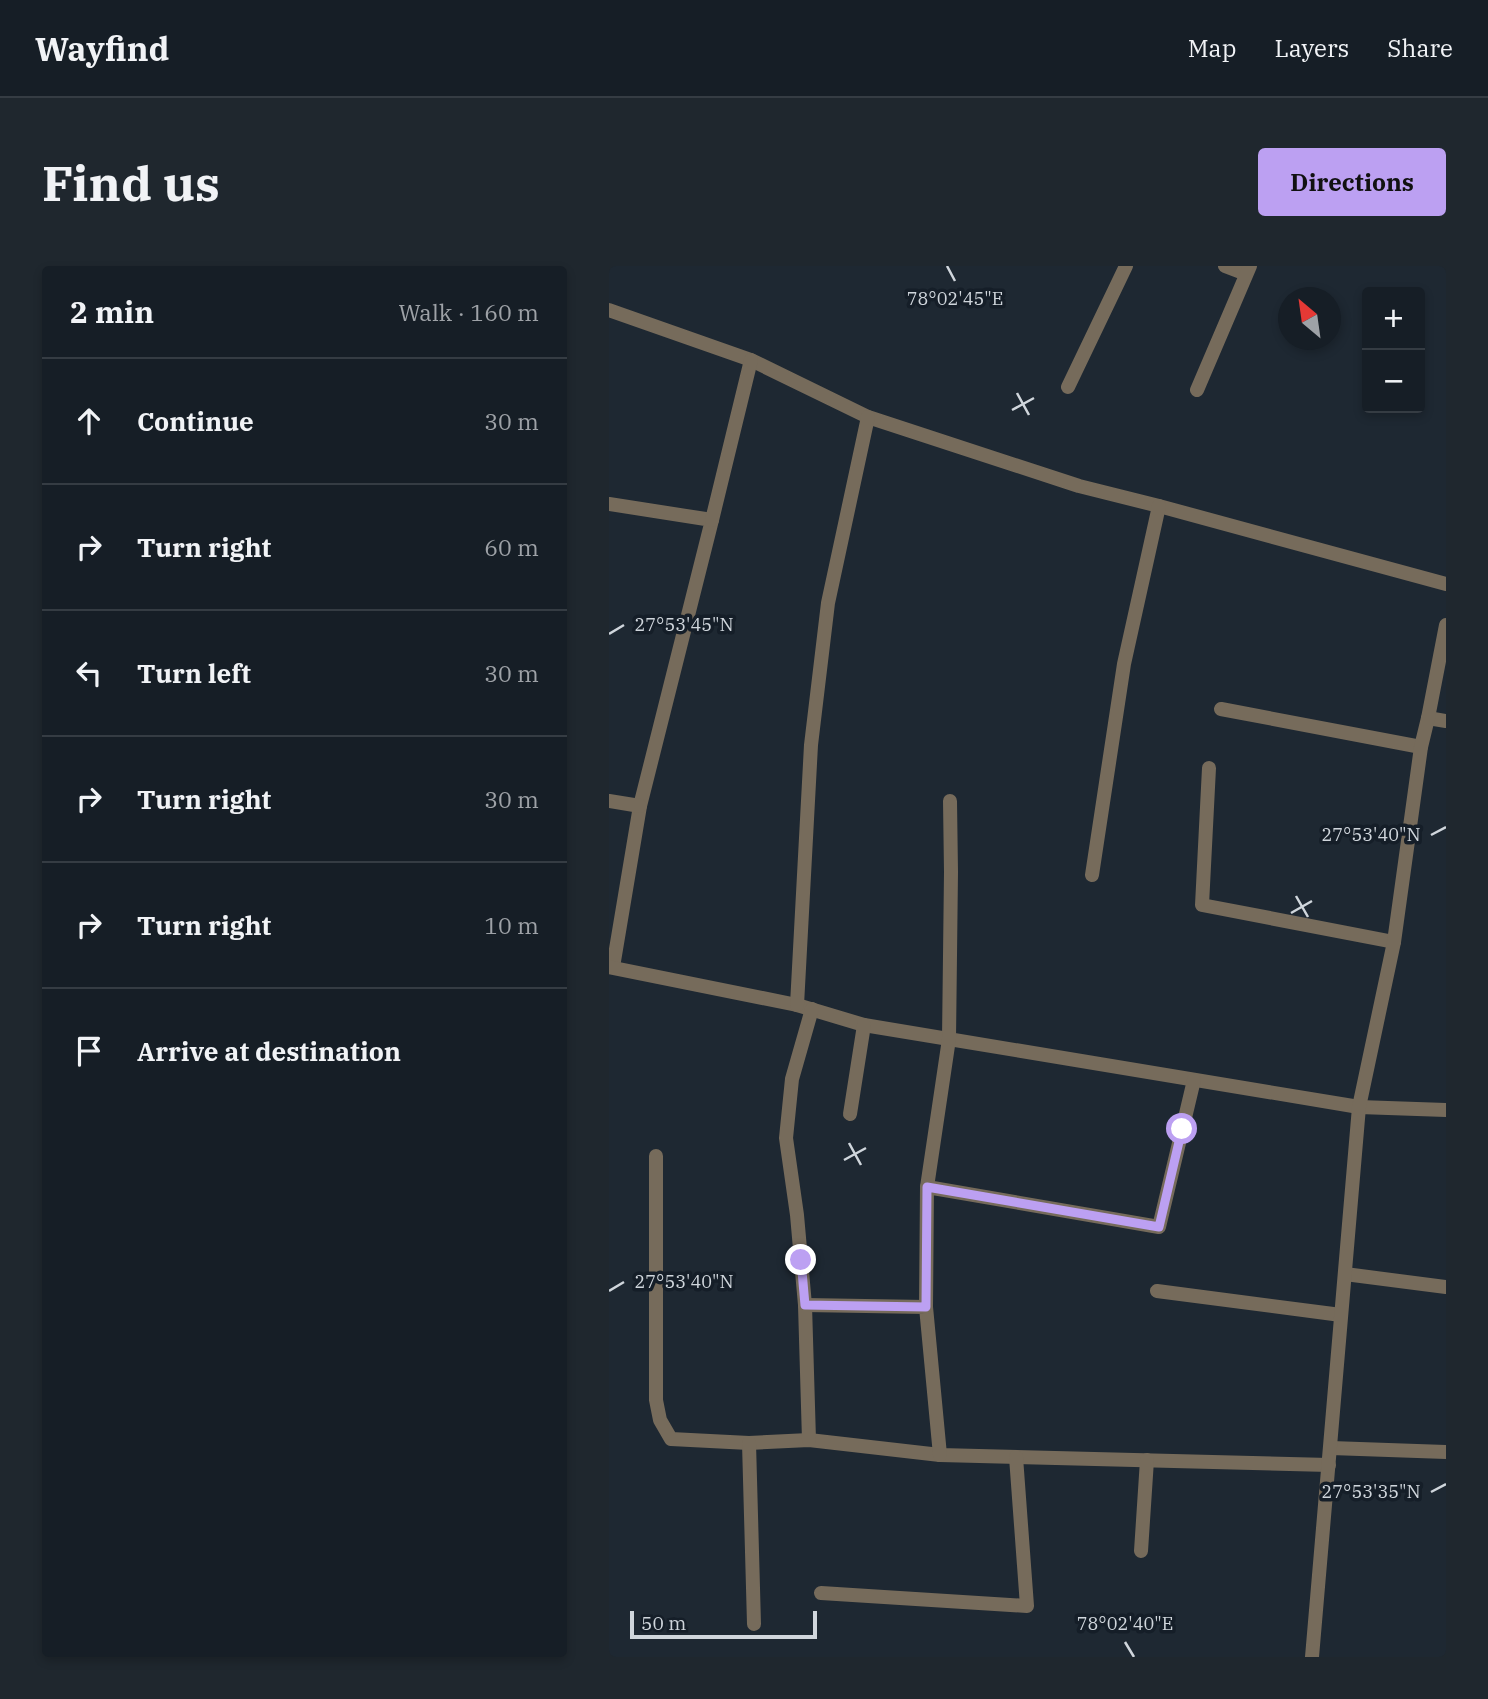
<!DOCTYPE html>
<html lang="en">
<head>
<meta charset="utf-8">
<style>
	body { margin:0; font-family:"IBM Plex Serif",serif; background:#1f272e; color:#f1f3f6 }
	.controls { position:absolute; right:21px; top:21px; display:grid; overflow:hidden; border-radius:7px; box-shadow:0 4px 10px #0003 }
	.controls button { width:63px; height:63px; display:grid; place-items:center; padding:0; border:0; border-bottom:2px solid #353c43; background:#161e26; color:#f1f3f6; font:35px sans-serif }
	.compass { position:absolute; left:669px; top:21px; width:63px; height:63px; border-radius:50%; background:#161e26; box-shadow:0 4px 10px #0003; rotate:331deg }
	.scale { position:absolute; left:21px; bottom:18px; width:187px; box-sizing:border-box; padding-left:7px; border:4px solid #d0d6dc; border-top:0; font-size:19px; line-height:24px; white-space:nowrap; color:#d0d6dc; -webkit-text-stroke:5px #151e28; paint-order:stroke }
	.stop { position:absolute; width:21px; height:21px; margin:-16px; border:5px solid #bca0f2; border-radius:50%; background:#fff }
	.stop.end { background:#bca0f2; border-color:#fff; box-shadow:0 2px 7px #0008 }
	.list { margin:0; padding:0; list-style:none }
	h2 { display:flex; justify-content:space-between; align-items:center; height:91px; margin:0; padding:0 28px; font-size:30px }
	h2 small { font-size:23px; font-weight:400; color:#9ea2a7 }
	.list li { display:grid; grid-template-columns:46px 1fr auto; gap:21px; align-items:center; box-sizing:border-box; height:126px; padding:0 28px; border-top:2px solid #353c43 }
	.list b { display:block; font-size:26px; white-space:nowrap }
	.list em { font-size:23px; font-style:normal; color:#9ea2a7 }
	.icon { flex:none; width:38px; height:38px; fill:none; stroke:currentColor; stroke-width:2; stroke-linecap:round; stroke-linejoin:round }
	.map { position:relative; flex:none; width:837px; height:1391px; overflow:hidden; border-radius:7px }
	header { display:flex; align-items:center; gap:42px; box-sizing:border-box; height:98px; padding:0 35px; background:#161e26; border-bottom:2px solid #353c43 }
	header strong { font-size:33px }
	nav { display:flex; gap:38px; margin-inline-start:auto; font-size:24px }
	.intro { display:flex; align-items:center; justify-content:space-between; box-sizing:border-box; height:168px; padding:0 42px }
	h1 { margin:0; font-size:49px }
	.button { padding:18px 32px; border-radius:7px; background:#bca0f2; color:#111; font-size:24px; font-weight:700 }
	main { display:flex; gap:42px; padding:0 42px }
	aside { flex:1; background:#161e26; border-radius:7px; box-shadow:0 4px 10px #0003 }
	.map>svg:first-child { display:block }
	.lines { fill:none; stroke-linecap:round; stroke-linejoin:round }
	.minor { stroke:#766b5b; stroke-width:14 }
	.tertiary { stroke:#766b5b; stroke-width:14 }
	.route { stroke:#bca0f2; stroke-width:9 }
	.ticks { fill:none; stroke:#d0d6dc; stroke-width:2.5 }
	.ticks-label { font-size:18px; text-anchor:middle; fill:#d0d6dc; stroke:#151e28; stroke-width:7; stroke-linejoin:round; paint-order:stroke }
</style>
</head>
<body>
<header>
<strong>Wayfind</strong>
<nav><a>Map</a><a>Layers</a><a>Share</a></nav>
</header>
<div class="intro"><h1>Find us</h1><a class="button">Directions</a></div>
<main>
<aside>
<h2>2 min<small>Walk · 160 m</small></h2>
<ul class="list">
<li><svg class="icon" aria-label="ahead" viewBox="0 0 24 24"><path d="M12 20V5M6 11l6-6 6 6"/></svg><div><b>Continue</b></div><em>30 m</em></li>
<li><svg class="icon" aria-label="right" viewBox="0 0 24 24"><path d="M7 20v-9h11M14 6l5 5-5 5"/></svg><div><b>Turn right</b></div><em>60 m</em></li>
<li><svg class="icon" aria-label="left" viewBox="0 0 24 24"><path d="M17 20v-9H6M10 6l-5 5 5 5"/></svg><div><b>Turn left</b></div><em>30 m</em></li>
<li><svg class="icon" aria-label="right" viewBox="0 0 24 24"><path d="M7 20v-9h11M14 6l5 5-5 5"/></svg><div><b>Turn right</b></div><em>30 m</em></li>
<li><svg class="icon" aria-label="right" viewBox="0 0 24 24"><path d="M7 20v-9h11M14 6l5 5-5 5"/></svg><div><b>Turn right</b></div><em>10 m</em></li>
<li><svg class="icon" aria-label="arrive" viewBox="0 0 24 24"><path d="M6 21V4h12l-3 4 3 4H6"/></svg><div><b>Arrive at destination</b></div></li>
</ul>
</aside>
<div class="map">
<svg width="837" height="1391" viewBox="0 0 837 1391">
	<rect width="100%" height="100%" fill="#1e2832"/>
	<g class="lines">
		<g class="minor">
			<polyline points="616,0 637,8"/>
			<polyline points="0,44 142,94 259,151 470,220 550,240 837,318"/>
			<polyline points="459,121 517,0"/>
			<polyline points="588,124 641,0"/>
			<polyline points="0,238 103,254 31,540 4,701"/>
			<polyline points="103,254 142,94"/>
			<polyline points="612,443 812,481"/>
			<polyline points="819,452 837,455"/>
			<polyline points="600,502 593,639 785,676"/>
			<polyline points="0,535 31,540"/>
			<polyline points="483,609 515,398 550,240"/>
			<polyline points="0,701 188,739 255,759 750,841 837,844"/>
			<polyline points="188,739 202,479 219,337 259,151"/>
			<polyline points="241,848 255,759"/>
			<polyline points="47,890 47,1134 51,1154 62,1173 140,1177 200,1174 331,1189 720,1199"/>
			<polyline points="318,921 340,773 342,606 341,535"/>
			<polyline points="736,1008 837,1021"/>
			<polyline points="548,1025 732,1049"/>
			<polyline points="196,1039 317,1041 331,1189"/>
			<polyline points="317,1041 318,921 550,961 585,814"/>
			<polyline points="200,1174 196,1039 188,949 177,872 183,813 203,743"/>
			<polyline points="140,1177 145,1358"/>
			<polyline points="722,1182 837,1186"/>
			<polyline points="532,1285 538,1194"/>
			<polyline points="212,1327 418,1340 407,1191"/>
		</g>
		<polyline class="tertiary" points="703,1391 750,841 785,676 812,481 819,452 837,359"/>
	</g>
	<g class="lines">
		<polyline class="route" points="192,994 196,1039 317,1041 318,921 550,961 573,863"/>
	</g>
	<path class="ticks" d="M338 0 346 15M408 127 420 149M403 144 425 132M0 368 15 359M822 569 837 561M687 630 699 651M682 647 703 635M240 877 252 899M235 894 257 882M0 1025 15 1016M822 1226 837 1218M516 1376 525 1391"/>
	<g class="ticks-label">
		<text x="346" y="39">78°02'45"E</text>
		<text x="75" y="365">27°53'45"N</text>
		<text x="762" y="575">27°53'40"N</text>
		<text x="75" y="1022">27°53'40"N</text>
		<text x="762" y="1232">27°53'35"N</text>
		<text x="516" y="1364">78°02'40"E</text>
	</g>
</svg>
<div class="controls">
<button>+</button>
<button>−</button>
</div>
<svg class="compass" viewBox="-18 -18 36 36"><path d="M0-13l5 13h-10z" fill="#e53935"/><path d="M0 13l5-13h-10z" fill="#9ea2a7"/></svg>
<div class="scale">50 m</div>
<div class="stop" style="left:573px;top:863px"></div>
<div class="stop end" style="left:192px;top:994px"></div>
</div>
</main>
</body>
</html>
